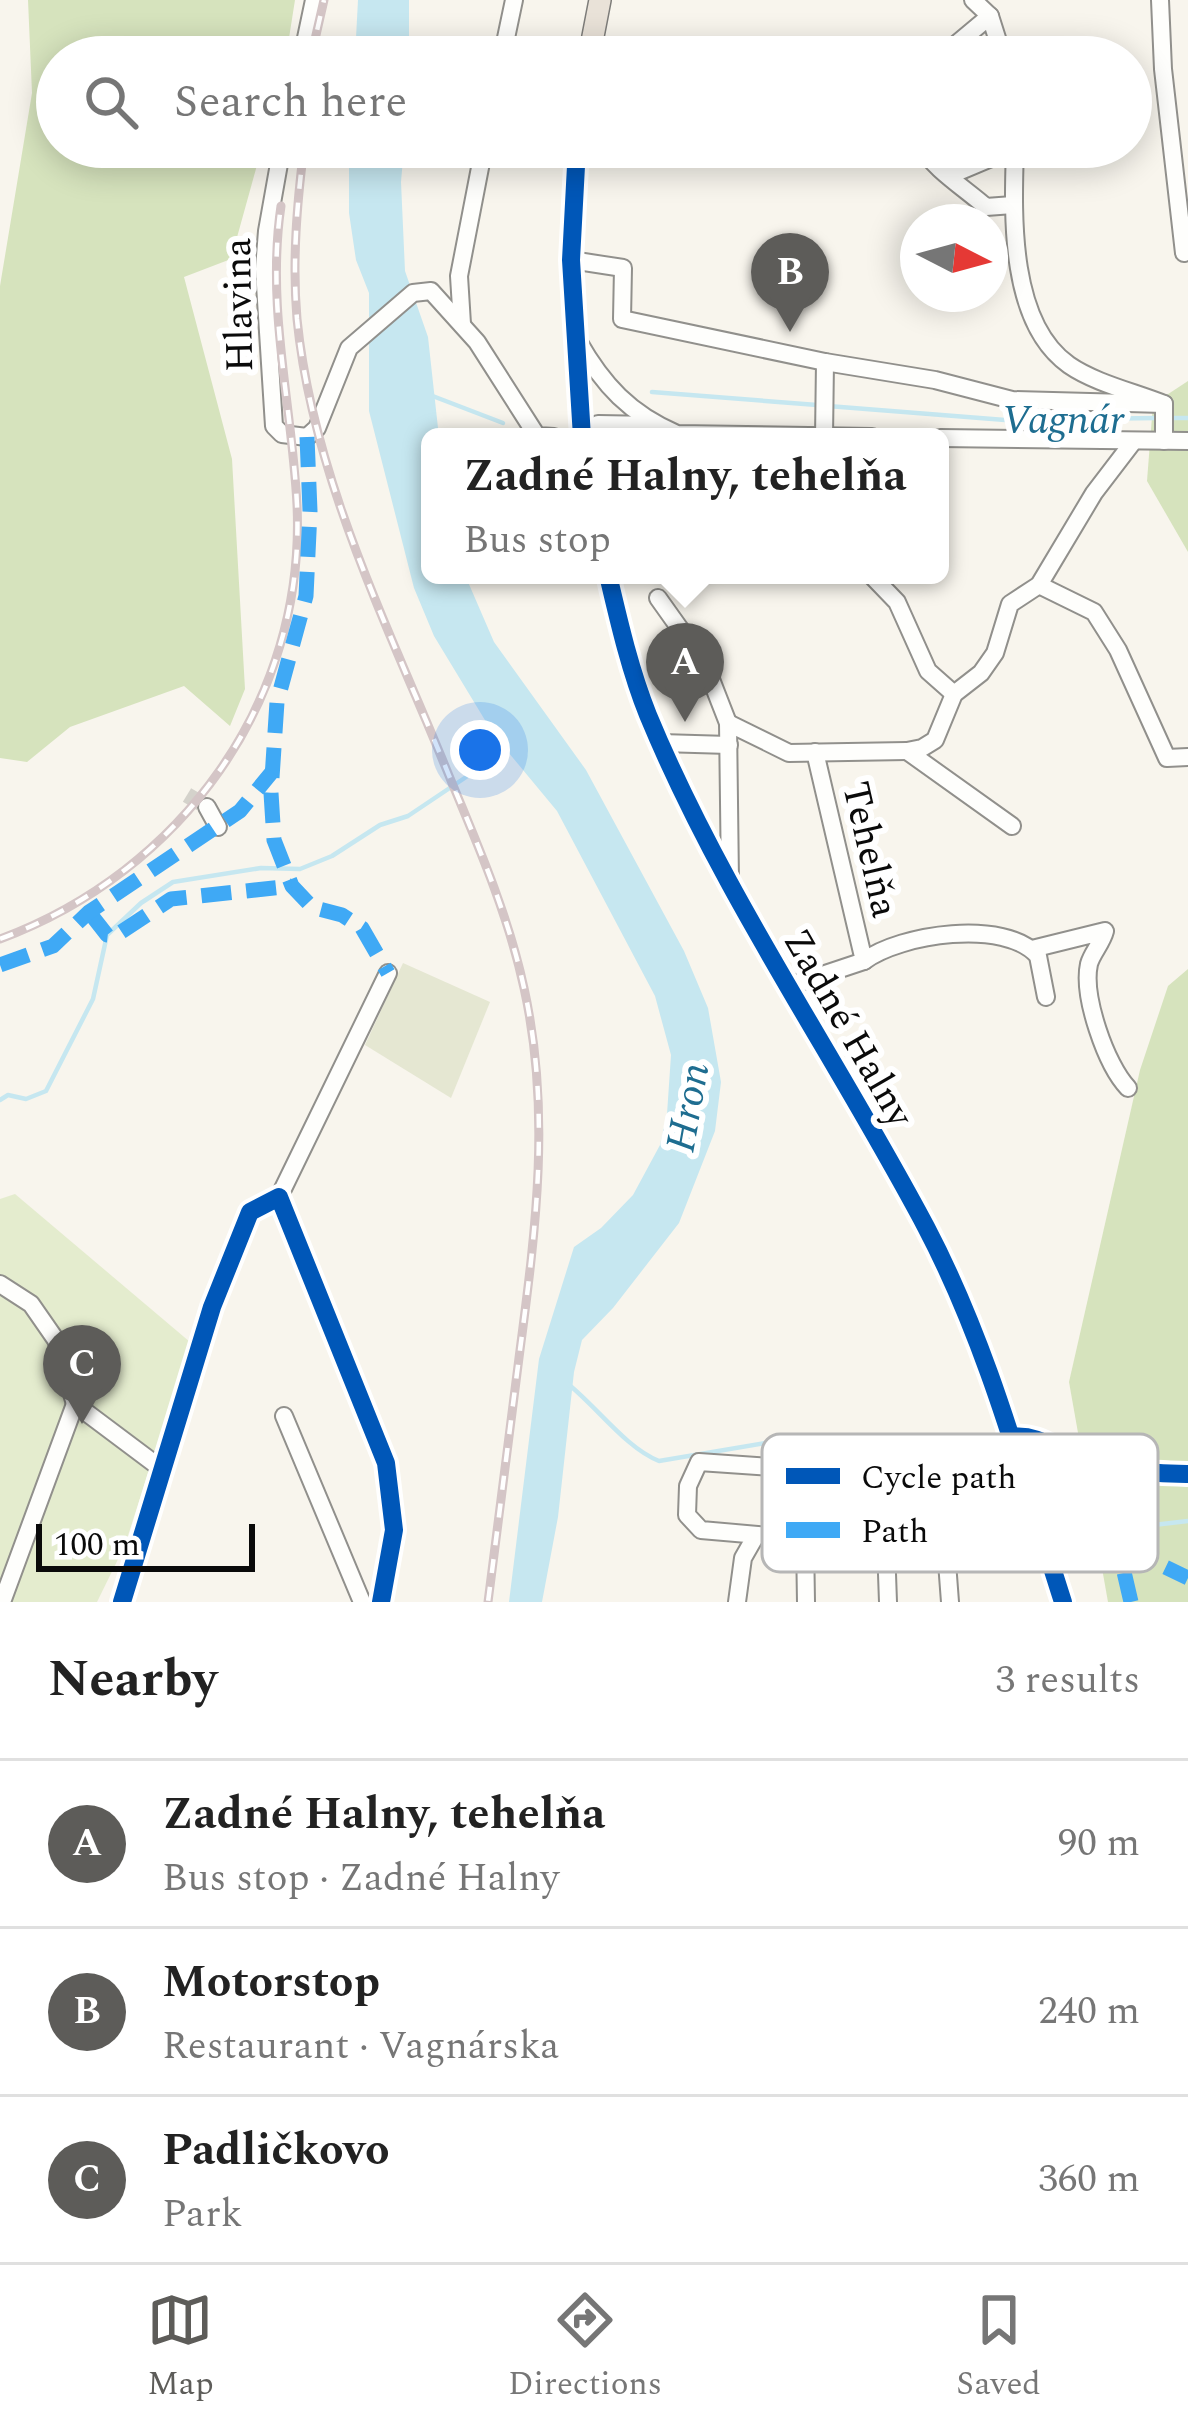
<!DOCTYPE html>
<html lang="en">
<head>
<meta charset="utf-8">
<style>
	body { margin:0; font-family:Spectral,serif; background:#f2f2f2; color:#222 }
	.compass { position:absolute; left:900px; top:204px; width:108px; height:108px; border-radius:50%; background:#fff; box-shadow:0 6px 30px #0003; rotate:96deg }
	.scale { position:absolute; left:36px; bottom:30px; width:219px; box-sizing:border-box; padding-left:12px; border:6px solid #0a0a0a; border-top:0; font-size:33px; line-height:42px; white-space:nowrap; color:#0a0a0a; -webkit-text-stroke:9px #fff; paint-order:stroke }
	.you { position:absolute; left:480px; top:750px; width:42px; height:42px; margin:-30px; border:9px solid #fff; border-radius:50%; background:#1a73e8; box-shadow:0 0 0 18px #1a73e833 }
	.badge { display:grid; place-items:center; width:78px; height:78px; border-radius:50%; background:#5d5c59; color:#fff; font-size:39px; font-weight:700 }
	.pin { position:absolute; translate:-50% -99px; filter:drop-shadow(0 3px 6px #0008) }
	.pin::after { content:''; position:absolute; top:63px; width:42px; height:36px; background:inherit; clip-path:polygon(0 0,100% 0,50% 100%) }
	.popup { position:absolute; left:421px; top:428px; width:528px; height:156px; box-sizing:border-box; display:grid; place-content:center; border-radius:18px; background:#fff; filter:drop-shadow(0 3px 9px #0005); font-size:39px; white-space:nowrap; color:#767676 }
	.popup b { font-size:45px; color:#222 }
	.popup::after { content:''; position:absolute; left:50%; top:100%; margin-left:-24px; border:24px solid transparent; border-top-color:#fff }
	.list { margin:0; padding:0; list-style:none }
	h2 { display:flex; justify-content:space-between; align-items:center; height:156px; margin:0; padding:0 48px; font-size:51px }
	h2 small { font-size:39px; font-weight:400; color:#767676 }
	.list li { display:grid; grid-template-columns:78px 1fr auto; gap:36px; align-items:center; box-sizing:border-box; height:168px; padding:0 48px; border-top:3px solid #e0e0e0 }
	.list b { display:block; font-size:45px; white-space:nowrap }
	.list p { margin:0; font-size:39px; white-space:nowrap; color:#767676 }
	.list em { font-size:39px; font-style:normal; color:#767676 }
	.icon { flex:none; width:66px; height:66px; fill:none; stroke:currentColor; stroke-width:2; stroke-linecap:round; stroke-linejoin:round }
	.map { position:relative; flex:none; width:1188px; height:1602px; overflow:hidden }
	.search { position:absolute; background:#fff; box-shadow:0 6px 30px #0003; left:36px; right:36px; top:36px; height:132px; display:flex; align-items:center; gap:30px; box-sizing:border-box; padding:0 42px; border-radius:66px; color:#767676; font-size:45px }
	.sheet { height:660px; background:#fff }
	nav { display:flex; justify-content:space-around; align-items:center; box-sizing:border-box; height:168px; border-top:3px solid #e0e0e0; background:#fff; font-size:33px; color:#767676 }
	nav a { display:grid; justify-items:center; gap:6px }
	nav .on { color:#5d5c59 }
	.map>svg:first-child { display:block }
	.green { fill:#e4ecce }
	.forest { fill:#d6e3bd }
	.cemetery { fill:#e5e7d2 }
	.water { fill:#c6e7f0 }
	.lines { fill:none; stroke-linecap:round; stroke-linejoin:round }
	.stream { stroke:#c6e7f0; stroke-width:4.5 }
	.minor-tunnel { stroke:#d4d2cb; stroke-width:16; stroke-dasharray:16 8; stroke-linecap:butt }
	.minor-casing { stroke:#91908c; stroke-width:20 }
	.major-casing { stroke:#7e7d7a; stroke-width:24 }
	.minor { stroke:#fefefc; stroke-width:16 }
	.major { stroke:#e9e2d8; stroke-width:21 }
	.rail-casing { stroke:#d4c5c6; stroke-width:9 }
	.rail { stroke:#fff; stroke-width:4.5; stroke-dasharray:14; stroke-linecap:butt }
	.quiet { stroke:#3fa9f5; stroke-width:15; stroke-dasharray:30 15; stroke-linecap:butt }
	.cycleway-casing { stroke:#fff; stroke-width:26 }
	.cycleway { stroke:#0057b8; stroke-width:18 }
	.labels { text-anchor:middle; stroke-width:12; stroke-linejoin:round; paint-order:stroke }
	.street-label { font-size:39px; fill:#0a0a0a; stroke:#fff }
	.water-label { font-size:42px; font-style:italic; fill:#1e6d90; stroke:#fff }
	.key { fill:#fff; stroke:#b6b6b6; stroke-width:3 }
	.key-label { font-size:33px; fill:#0a0a0a }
</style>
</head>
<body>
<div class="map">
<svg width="1188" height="1602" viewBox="0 0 1188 1602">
	<rect width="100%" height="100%" fill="#f8f5ed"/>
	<polygon class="green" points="15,1194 190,1342 125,1545 97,1602 0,1602 0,1199"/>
	<g class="forest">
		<polygon points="28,0 295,0 286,57 57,57 57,147 262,147 231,259 184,277 232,459 245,689 230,726 184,686 70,727 27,762 0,758 0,286 32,93"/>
		<polygon points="1188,381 1188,552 1147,481 1153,404"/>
		<polygon points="1188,969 1188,1602 1108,1602 1069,1382 1140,1070 1168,986"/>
	</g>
	<polygon class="cemetery" points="403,963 490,1002 451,1098 365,1045"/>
	<g class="water">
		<polygon points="358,0 409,0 409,57 355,57"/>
		<polygon points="349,147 404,147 401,182 405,271 428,337 438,428 438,437 430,437 430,575 465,575 494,642 586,770 684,951 708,1008 721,1082 715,1131 679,1223 613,1308 582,1340 574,1372 558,1517 542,1602 509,1602 539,1359 574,1247 601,1228 633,1195 660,1145 667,1114 671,1055 655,996 557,811 494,735 434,636 414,588 369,411 369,293 356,260 349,213"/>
	</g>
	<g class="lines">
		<g class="stream">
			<polyline points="652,392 817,405"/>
			<polyline points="430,395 503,423"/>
			<polyline points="828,406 1005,420 1158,418"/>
			<polyline points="1170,418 1188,418"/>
			<polyline points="0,1100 8,1095 26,1099 46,1091 93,999 107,935 141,903 173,882 261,868 300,869 332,856 380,825 408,816 481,767 505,745"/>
			<path d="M568 1384C597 1407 626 1448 659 1461L777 1441 790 1446 848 1448 1012 1484"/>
			<polyline points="1041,1490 1123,1521"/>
			<polyline points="1145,1526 1188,1521"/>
		</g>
		<polyline class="minor-tunnel" points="187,795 207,807"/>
		<g class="minor-casing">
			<g id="minor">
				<polyline points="973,0 990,16 1003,57"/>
				<polyline points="1160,0 1163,69 1184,253"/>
				<polyline points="302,57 314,0"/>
				<polyline points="502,57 514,0"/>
				<polyline points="941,57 990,16"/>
				<polyline points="282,147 267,231 264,269 274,426 282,434 307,437 317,428 349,348 413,293 431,291 477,342 537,436 554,437"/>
				<path d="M922 147C931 167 967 190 986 207L1013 205"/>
				<path d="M1015 147C1013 213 1008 322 1069 365 1095 383 1134 392 1164 404V441"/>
				<polyline points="951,175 1015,148"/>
				<polyline points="571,260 623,268 622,319 825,362 935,380 1012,400 1164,404"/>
				<polyline points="462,324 459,276 484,147"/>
				<path d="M578 341C603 385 630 414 677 434L872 437"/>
				<polyline points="584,437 598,424 654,425"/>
				<polyline points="824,437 825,362"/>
				<polyline points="940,438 1188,441"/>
				<polyline points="871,575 897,602 928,671 954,694"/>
				<polyline points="1039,585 1094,612 1118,650 1167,758 1188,757"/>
				<polyline points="658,598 705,664 728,723 730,881"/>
				<polyline points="728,723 789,753 907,751"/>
				<polyline points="661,743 729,745"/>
				<polyline points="207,807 218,827"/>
				<polyline points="1012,826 907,751 922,748 935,740 954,694 981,673 995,653 1010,604 1039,585 1094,493 1133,442"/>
				<path d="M1032 949 1105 931C1102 943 1092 953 1089 964 1082 996 1106 1065 1128 1088"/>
				<path d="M864 961C900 934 1005 918 1038 956L1046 997"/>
				<polyline points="789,986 864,961 815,752"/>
				<polyline points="0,1284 31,1304 56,1340 75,1404 163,1470"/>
				<polyline points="284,1416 362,1602"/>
				<polyline points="772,1467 699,1462 688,1486 687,1515 701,1530 805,1539"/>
				<polyline points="2,1602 75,1404"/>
				<polyline points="122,1602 212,1307 250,1212 279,1197"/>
				<polyline points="381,1602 394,1530 386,1463 279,1197 388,973"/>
				<polyline points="737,1602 743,1558 755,1537"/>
				<polyline points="806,1602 805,1539 886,1546"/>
				<polyline points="888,1602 886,1546 946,1549 950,1602"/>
			</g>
		</g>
		<g class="major-casing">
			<g id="major">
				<polyline points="589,57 600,0"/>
				<polyline points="577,147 571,260 582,437"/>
				<path d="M608 575C619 622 630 670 648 715 722 894 835 1055 926 1227 988 1345 1022 1475 1063 1602"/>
			</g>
		</g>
		<use href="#minor" class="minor"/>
		<use href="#major" class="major"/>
		<g class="rail-casing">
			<g id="rail">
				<polyline points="311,57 324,0"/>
				<path d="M304 147C297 204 292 261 297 319 313 481 392 634 452 783 480 850 509 918 524 988 551 1110 536 1228 520 1350 509 1434 499 1518 488 1602"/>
				<path d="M0 939C181 872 306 701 297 505 292 404 266 308 281 206"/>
			</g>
		</g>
		<use href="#rail" class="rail"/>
		<g class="quiet">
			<polyline points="307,437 310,511 306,596 277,702 271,793 274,840 292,886 312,907 342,915 362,928 388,973"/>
			<polyline points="89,912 107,935 115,936 171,899 292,886"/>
			<polyline points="0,965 53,946 89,912 240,811 272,772"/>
			<polyline points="1125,1548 1188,1578"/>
			<polyline points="1131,1602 1121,1559 1138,1511 1142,1472"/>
		</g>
		<g class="cycleway-casing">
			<g id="cycleway">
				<polyline points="577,147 571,260 582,437"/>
				<path d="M608 575C619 622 630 670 648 715 722 894 835 1055 926 1227 988 1345 1022 1475 1063 1602"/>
				<path d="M1011 1437C1039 1433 1057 1452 1083 1461 1115 1472 1154 1473 1188 1474"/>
				<polyline points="122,1602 212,1307 250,1212 279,1197 386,1463 394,1530 381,1602"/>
			</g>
		</g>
		<use href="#cycleway" class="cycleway"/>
	</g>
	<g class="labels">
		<g class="street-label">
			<text transform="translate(237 305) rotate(-91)" y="14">Hlavina</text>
			<text transform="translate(872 849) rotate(77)" y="14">Tehelňa</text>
			<text transform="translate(850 1027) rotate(60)" y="14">Zadné Halny</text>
		</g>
		<g class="water-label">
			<text x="1063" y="433">Vagnár</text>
			<text transform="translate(686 1107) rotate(-80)" y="15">Hron</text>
		</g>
	</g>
	<rect x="762" y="1434" width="396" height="138" rx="18" class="key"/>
	<rect x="786" y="1468" width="54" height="16" fill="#0057b8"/>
	<rect x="786" y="1522" width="54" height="16" fill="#3fa9f5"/>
	<g class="key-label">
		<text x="861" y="1488">Cycle path</text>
		<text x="861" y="1542">Path</text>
	</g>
</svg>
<svg class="compass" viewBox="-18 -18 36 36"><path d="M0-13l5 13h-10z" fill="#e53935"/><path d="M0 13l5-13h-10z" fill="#767676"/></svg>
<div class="scale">100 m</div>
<div class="you"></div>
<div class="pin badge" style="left:685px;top:722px">A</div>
<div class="popup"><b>Zadné Halny, tehelňa</b>Bus stop</div>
<div class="pin badge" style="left:790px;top:332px">B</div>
<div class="pin badge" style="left:82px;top:1424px">C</div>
<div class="search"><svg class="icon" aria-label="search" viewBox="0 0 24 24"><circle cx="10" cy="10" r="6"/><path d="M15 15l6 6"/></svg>Search here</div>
</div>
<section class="sheet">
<h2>Nearby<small>3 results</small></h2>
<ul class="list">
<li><span class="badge">A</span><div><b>Zadné Halny, tehelňa</b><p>Bus stop · Zadné Halny</p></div><em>90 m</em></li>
<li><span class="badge">B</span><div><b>Motorstop</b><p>Restaurant · Vagnárska</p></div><em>240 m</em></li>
<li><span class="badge">C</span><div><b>Padličkovo</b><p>Park</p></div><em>360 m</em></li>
</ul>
</section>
<nav>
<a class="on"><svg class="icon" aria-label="map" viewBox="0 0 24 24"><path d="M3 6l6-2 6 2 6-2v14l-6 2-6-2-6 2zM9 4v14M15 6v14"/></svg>Map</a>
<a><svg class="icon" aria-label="directions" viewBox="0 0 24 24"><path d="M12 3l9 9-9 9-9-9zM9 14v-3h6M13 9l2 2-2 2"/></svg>Directions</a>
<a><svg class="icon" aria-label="saved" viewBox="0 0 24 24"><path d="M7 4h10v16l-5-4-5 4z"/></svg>Saved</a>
</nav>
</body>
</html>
